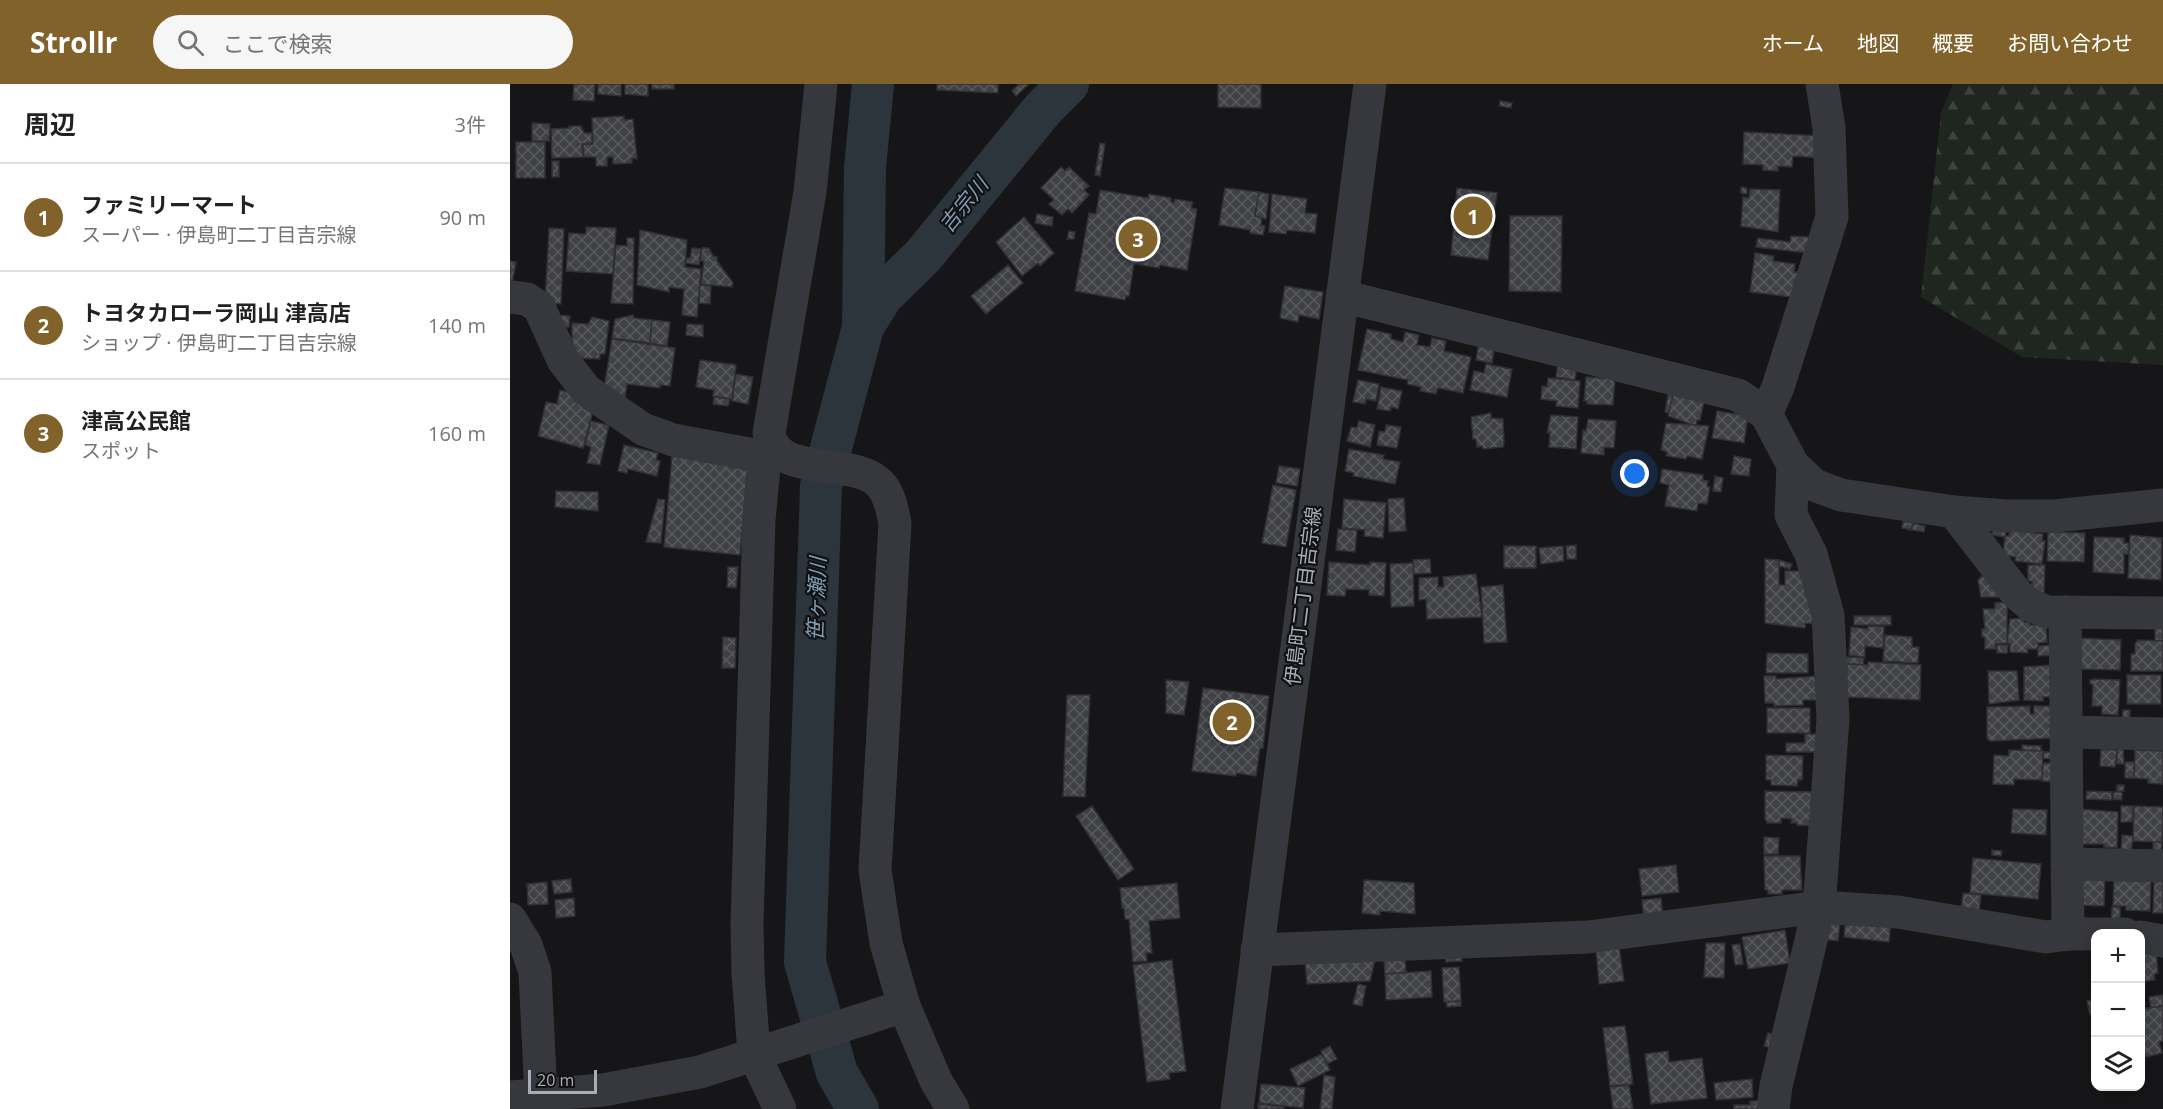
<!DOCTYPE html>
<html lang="ja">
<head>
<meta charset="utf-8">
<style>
	body { margin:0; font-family:"Open Sans","Noto Sans JP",sans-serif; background:#f6f6f6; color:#222 }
	.controls { position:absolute; right:18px; bottom:18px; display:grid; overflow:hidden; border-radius:12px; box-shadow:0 3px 15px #0003 }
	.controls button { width:54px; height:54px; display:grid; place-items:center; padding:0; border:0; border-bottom:2px solid #e0e0e0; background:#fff; color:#222; font:30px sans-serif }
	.scale { position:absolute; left:18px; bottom:15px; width:69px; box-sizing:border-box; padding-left:6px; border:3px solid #a8adb8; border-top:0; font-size:16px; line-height:21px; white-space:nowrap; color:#a8adb8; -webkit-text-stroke:4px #111113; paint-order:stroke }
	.you { position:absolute; left:1125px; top:390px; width:21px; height:21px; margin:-15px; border:4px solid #fff; border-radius:50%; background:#1a73e8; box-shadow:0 0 0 9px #1a73e833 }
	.badge { display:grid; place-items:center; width:39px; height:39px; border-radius:50%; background:#80622a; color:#fff; font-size:20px; font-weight:700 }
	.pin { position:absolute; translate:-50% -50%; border:3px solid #fff; box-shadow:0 2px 6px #0006 }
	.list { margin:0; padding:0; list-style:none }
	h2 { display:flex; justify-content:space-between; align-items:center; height:78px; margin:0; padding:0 24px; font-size:26px }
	h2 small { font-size:20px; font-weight:400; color:#767676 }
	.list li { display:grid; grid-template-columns:39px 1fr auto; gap:18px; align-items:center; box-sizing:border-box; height:108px; padding:0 24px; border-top:2px solid #e0e0e0 }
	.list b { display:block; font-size:22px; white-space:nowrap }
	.list p { margin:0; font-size:20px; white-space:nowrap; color:#767676 }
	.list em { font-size:20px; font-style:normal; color:#767676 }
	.icon { flex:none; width:33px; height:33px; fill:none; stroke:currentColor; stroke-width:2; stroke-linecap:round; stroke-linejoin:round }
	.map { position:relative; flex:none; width:1653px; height:1025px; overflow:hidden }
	header { display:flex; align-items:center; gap:36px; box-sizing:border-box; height:84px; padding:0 30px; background:#80622a; color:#fff }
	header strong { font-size:28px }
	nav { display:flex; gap:33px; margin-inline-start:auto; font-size:21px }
	.search { width:420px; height:54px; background:#f6f6f6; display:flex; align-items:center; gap:15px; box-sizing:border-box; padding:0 21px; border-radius:33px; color:#767676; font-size:22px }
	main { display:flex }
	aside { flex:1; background:#fff }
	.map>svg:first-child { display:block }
	.forest { fill:url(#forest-firs) }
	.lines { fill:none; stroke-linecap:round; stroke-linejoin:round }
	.river { stroke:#2c353c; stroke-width:42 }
	.building { fill:url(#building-cross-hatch); stroke:#303034; stroke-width:1.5 }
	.minor { stroke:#37383d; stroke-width:33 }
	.labels { text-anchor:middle; stroke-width:4.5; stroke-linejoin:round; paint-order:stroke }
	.street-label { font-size:20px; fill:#a8adb8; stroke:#111113 }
	.water-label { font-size:21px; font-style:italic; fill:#7f9bb3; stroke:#111113 }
</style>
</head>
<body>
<header>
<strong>Strollr</strong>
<div class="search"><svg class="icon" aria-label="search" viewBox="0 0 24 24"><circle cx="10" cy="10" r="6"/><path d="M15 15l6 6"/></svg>ここで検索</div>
<nav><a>ホーム</a><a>地図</a><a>概要</a><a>お問い合わせ</a></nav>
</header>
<main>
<aside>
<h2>周辺<small>3件</small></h2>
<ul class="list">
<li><span class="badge">1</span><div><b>ファミリーマート</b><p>スーパー · 伊島町二丁目吉宗線</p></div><em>90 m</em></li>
<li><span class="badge">2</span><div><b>トヨタカローラ岡山 津高店</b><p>ショップ · 伊島町二丁目吉宗線</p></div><em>140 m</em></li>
<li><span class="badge">3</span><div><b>津高公民館</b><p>スポット</p></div><em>160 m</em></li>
</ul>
</aside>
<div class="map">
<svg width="1653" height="1025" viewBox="0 0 1653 1025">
	<defs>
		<pattern id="forest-firs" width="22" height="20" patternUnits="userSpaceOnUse" patternTransform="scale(1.5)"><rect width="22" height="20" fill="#1e261f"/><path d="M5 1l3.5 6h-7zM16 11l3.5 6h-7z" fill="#3c433d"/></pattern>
		<pattern id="building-cross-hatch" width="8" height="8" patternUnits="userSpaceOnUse" patternTransform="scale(1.5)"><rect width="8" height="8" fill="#404145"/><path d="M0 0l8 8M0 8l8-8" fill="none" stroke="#595a5e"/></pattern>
	</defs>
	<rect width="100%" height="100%" fill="#161618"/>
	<polygon class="forest" points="1443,0 1653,0 1653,281 1512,273 1411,213 1431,29"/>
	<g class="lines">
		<g class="river">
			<polyline points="353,243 372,212 413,172 533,25 558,0"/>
			<polyline points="348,1025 327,989 295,878 311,402 353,243 355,84 363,0"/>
		</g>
	</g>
	<g class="building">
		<polygon points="64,0 85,0 84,17 63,16"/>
		<polygon points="88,0 111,0 111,12 88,10"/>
		<polygon points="115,0 138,0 138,12 115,10"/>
		<rect x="142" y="0" width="22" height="5"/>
		<polygon points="427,0 488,0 488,9 427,6"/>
		<polygon points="509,0 519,0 506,12 502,7"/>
		<polygon points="708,0 751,0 751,24 708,23"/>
		<polygon points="990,17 1002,19 1001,24 989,22"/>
		<polygon points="114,32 114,36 123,35 127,75 122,74 122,79 103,80 103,73 97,73 97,82 86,82 86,73 74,73 73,60 83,60 82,34"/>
		<polygon points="22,39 40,40 39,57 22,57"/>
		<polygon points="59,42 71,42 74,49 82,49 82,59 72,60 73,73 42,74 41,45 59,44"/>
		<polygon points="1234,48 1313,52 1312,74 1283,72 1282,83 1268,82 1268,87 1253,86 1253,81 1233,80"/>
		<rect x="6" y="58" width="29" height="36"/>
		<polygon points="590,59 595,60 590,92 585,91"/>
		<rect x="42" y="77" width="7" height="16"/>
		<polygon points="551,83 555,87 559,83 579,102 574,106 579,111 562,129 558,125 552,131 539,120 544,116 531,104"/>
		<polygon points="1231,103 1237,104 1237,110 1231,109"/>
		<polygon points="715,104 749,108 745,132 752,133 751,141 755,142 753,151 740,149 740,146 709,141"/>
		<polygon points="947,104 987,109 978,176 941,171"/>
		<polygon points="1240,105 1270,106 1268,148 1231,142 1233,113 1239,114"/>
		<polygon points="590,106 638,114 639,110 661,114 661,118 664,119 665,115 683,118 681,124 687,125 677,186 650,181 649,184 624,180 619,212 616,212 615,216 565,207 579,129 586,130"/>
		<polygon points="749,108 759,110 756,135 745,132"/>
		<polygon points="762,110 797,115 795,129 807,130 805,149 777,146 776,150 759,148"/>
		<polygon points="527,130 543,133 542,142 525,139"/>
		<polygon points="1000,132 1052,132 1051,208 999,207"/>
		<polygon points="514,133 544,169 530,182 528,179 512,192 486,158"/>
		<polygon points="76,143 106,144 103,190 56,187 59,149 76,150"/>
		<polygon points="39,144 54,145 51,220 35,219"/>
		<polygon points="130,146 177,156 175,183 191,185 187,233 172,231 174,205 159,203 159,208 127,201"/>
		<polygon points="559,147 565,148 564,155 557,155"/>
		<polygon points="1281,152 1299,153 1297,169 1246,163 1248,154 1280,158"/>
		<polygon points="117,154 124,154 123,220 101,219 106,161 117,162"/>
		<polygon points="182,164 191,165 189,181 176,179 177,174 180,174"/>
		<polygon points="192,164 199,164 203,172 207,173 207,177 223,199 222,203 191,200 194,177 190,177"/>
		<polygon points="1245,169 1264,172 1263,177 1285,180 1284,188 1288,188 1282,213 1240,208"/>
		<polygon points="0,177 6,178 2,201 0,201"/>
		<polygon points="498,181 513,199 476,230 461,212"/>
		<polygon points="190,201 201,202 200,220 189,219"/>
		<polygon points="775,202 813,208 809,235 789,231 788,238 770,234"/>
		<polygon points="47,231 60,232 59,243 47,242"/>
		<polygon points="123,231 124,234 142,236 140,259 102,254 105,235"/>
		<polygon points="82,233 99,237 95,270 90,270 90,275 62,274 62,239 78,240"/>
		<polygon points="142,236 160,238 157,262 140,259"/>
		<polygon points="177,240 193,241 193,253 176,251"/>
		<polygon points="857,245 881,250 881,255 893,258 895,248 909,251 907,261 920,263 922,254 936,257 934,267 961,273 953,309 928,304 926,310 910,307 911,303 897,300 898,296 848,286"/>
		<polygon points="102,255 165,264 160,302 150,301 150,304 117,300 115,313 93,310"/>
		<polygon points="969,258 985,261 982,279 966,276"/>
		<polygon points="190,276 226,281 222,315 203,312 204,306 186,303"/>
		<polygon points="1048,279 1067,282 1065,296 1046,293"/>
		<polygon points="976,280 1002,285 997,313 960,306 964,287 974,289"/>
		<polygon points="226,290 243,293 238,320 222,317"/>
		<polygon points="1076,293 1105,295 1103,321 1077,320 1077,317 1074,317"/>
		<polygon points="1038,294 1070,297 1068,324 1046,322 1047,317 1031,315 1032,302 1037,303"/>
		<polygon points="848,296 869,300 866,317 856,315 855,320 843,318"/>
		<polygon points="871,303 892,307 888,325 881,323 880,327 867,325"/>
		<polygon points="50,306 72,312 76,315 73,324 83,327 73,364 28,352 36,318 47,320"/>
		<polygon points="1158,310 1163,311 1159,329 1155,328"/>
		<polygon points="1163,311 1194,318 1190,336 1187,336 1186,342 1158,332"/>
		<polygon points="204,313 220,315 218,322 203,320"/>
		<polygon points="1207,327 1238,332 1234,359 1202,354"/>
		<polygon points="981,329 981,334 993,335 994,360 993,363 973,365 972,362 967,363 966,355 963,355 961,333"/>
		<polygon points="1041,331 1068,333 1066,365 1039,363 1040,349 1037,349"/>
		<polygon points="1078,335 1106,337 1104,364 1094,363 1094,371 1071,369 1073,346 1076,347"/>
		<polygon points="81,337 99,341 90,381 77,379 81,363 75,361"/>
		<polygon points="849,337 865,341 860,363 837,357 841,343 847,344"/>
		<polygon points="1156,339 1199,342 1192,375 1177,372 1176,375 1156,372 1157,368 1151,366"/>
		<polygon points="876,341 891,343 887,364 867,361 869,347 875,348"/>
		<polygon points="114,361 148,369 146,376 150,377 147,392 118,385 117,389 108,387"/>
		<polygon points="839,365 874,371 873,375 890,378 885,400 843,392 844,389 835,387"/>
		<polygon points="162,372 238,380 230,471 154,463"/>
		<polygon points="1224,372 1241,375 1239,392 1221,390"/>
		<polygon points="769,382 790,385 787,402 766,399"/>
		<polygon points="1152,385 1193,391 1193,396 1198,397 1197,402 1200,403 1197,420 1188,419 1187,427 1155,422 1159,401 1150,399"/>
		<polygon points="1205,392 1213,394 1211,408 1203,407"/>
		<polygon points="763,401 786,406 776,463 752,459"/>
		<polygon points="46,407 88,408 88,427 45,423"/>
		<polygon points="894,414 896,447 879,448 878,415"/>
		<polygon points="148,415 155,416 151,459 136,458"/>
		<polygon points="834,415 876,419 873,454 854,452 855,446 832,444"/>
		<polygon points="1393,437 1403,439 1401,446 1392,444"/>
		<polygon points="1403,439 1415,442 1414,448 1402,446"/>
		<polygon points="1484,444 1496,446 1495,453 1482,451"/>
		<polygon points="828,445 847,446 845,468 826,466"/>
		<polygon points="1500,446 1533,450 1532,457 1535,457 1532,480 1505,477 1506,473 1493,471 1495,452 1499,452"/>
		<polygon points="1538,448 1575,449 1574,478 1537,477"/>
		<polygon points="1620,451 1652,454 1651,496 1618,494"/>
		<polygon points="1584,453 1614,454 1614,459 1619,459 1618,470 1614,470 1614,490 1583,488"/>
		<polygon points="1066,461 1066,475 1057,475 1056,462"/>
		<rect x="994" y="462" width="32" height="22"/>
		<polygon points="1053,462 1054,477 1031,480 1029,464"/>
		<polygon points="920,475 921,489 904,490 903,476"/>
		<polygon points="1255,475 1269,476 1269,501 1275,501 1275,487 1298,487 1306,540 1295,539 1295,544 1255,539"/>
		<polygon points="1269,476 1282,480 1280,485 1269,482"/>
		<polygon points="819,478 860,481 860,478 876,479 874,512 859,511 859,506 836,505 835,512 817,511"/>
		<polygon points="903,479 904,522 881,523 880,480"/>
		<polygon points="1518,481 1535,481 1534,509 1522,509 1522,497 1518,497"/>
		<polygon points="218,483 228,483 226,504 217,503"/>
		<polygon points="1477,487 1493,513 1471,513 1468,496"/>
		<polygon points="966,490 972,533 917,535 916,515 909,516 909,494 928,493 928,503 934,503 933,493"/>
		<polygon points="993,501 997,558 974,559 971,503"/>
		<polygon points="1497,518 1497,559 1485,560 1486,565 1475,565 1475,553 1472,553 1472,545 1475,545 1473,525 1485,525 1485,519"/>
		<rect x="1344" y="532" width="37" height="9"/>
		<polygon points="1514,534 1514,538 1520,538 1520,541 1536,541 1537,558 1528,559 1528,565 1517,565 1518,569 1500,568 1500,560 1497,559 1500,535"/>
		<polygon points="1358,542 1374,543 1373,564 1355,562 1355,573 1339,571 1341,543 1358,545"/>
		<polygon points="1645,542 1653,543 1653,557 1645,557"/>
		<polygon points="1375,551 1402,553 1402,563 1409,563 1408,579 1373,577"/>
		<polygon points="213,553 226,554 225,584 212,584"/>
		<polygon points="1567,554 1611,556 1610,586 1570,585"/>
		<polygon points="1628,556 1653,557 1653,587 1621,587 1621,570 1625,570 1625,560"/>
		<polygon points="1487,561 1498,561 1497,569 1487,569"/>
		<polygon points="1546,561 1546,571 1528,572 1528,562"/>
		<polygon points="1257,569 1298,570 1298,589 1256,589"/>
		<polygon points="1336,573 1354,574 1353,581 1336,580"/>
		<polygon points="1358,578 1411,581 1410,616 1336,613 1337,580 1358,581"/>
		<polygon points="1541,581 1542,613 1533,613 1533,617 1514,616 1514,583"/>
		<polygon points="1478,587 1507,587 1509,616 1479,620"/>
		<rect x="1617" y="591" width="34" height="29"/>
		<polygon points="1254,592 1266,592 1266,595 1307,592 1307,616 1293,616 1293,621 1264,622 1264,619 1255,619"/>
		<polygon points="1584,595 1610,596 1608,631 1592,630 1592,622 1582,622 1583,600 1580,600 1580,596"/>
		<polygon points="656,596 679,598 674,631 656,629"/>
		<polygon points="693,604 759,612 753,664 750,664 746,692 726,689 726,692 682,687"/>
		<polygon points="557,611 580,611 575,713 553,712"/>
		<polygon points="1520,622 1520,630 1524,630 1524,622 1545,622 1546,654 1480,657 1477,654 1477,623"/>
		<rect x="1257" y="624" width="43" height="25"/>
		<polygon points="1613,626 1620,626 1619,643 1612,642"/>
		<polygon points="1295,650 1311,650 1311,668 1276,668 1276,659 1295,659"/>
		<polygon points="1512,661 1531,662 1531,667 1512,666"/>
		<polygon points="1607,663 1613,663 1614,680 1607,680"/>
		<polygon points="1591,665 1607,666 1605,683 1590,682"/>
		<polygon points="1499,666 1533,667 1532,696 1504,695 1504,701 1483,700 1484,671 1499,672"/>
		<polygon points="1625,666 1653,667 1653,700 1638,699 1638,695 1624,694"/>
		<polygon points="1534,668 1541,668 1541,675 1533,674"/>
		<polygon points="1256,671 1293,672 1292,696 1288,696 1287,702 1261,701 1261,696 1256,696"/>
		<rect x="1615" y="678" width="9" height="16"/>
		<polygon points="1533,679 1546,679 1545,698 1532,697"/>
		<rect x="1607" y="701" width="7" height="6"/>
		<polygon points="1255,707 1308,708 1307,742 1287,741 1287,739 1281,739 1282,735 1271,734 1271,739 1257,739 1255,734"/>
		<polygon points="1577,707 1602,708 1602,716 1576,715"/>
		<polygon points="1604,708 1612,708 1612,716 1603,715"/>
		<polygon points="582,722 624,785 608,796 566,732"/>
		<polygon points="1611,722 1623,722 1622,738 1611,738"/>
		<polygon points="1624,722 1653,723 1652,758 1623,757"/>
		<polygon points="1503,725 1537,726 1536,751 1501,749"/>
		<polygon points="1569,725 1608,728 1607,764 1594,763 1594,760 1569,760"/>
		<polygon points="1612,751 1623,752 1621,771 1611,770"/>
		<polygon points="1254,753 1269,754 1268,770 1254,770"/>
		<polygon points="1643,758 1652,758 1651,772 1643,771"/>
		<polygon points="1482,766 1492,767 1491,772 1482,771"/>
		<polygon points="1254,772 1290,772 1292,806 1272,806 1272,810 1258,810 1258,806 1255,806"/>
		<polygon points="1463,774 1531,780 1528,815 1460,809"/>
		<polygon points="1166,781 1169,808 1132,812 1129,785"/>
		<polygon points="1571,791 1595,792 1594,822 1567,821"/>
		<polygon points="1604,794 1641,794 1640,827 1616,826 1616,822 1603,822"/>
		<polygon points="61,795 62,808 44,810 42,797"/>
		<polygon points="854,796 904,799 905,830 870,827 870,831 852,829"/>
		<polygon points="1644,796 1653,796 1653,829 1643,829"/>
		<polygon points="37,798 38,820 18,821 17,800"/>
		<polygon points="667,799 670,834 639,837 642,869 636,869 637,877 623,878 619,835 615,835 614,824 612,824 610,804"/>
		<polygon points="1453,809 1471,811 1469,828 1451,826"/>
		<polygon points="64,814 65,832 46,834 45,816"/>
		<polygon points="1151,814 1153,833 1134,835 1132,816"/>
		<polygon points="1602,823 1610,823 1610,839 1601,839"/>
		<polygon points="1336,832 1381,836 1379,858 1334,853"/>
		<polygon points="1314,838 1330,840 1328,857 1312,855"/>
		<polygon points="1275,846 1280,879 1238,885 1232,853"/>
		<polygon points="1196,859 1215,859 1214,894 1194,893"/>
		<polygon points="1230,860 1233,880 1225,881 1222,861"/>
		<polygon points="1109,862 1114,897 1089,900 1086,865"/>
		<polygon points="1630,864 1646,866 1648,889 1644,890 1645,896 1630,898"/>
		<polygon points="951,868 952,877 936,878 936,869"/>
		<polygon points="866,872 860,897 797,900 795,876"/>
		<polygon points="895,875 896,889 875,890 874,877"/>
		<polygon points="662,876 676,987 659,989 660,995 637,998 623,881"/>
		<polygon points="949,883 951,917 934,918 932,884"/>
		<polygon points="921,887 922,913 876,916 875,890"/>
		<polygon points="848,900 856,902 852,922 843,920"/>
		<polygon points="1653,911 1653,922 1641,924 1639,913"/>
		<polygon points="1586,915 1586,930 1580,931 1577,917"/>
		<polygon points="951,917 951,922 937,923 936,918"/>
		<polygon points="1653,922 1653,957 1649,958 1652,969 1636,973 1630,953 1630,925"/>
		<polygon points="1582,934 1586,934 1586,952"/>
		<polygon points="1115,942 1123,1000 1100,1002 1093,944"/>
		<polygon points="1258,949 1270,952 1267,965 1254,962"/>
		<polygon points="820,962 827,975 817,980 811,967"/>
		<polygon points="1158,967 1159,978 1192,974 1197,1014 1141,1020 1135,970"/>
		<polygon points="812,970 820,986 788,1002 780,985"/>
		<polygon points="814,991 825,993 822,1025 810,1025"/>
		<polygon points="1242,995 1243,1013 1206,1016 1204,999"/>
		<polygon points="751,1000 795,1004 793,1024 749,1019"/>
		<polygon points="1119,1001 1123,1025 1103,1025 1100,1003"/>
		<polygon points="1240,1017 1255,1017 1255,1025 1224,1025 1224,1021 1240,1021"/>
		<polygon points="748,1020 774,1023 774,1025 748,1025"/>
	</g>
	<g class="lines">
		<g class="minor">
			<path d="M311 0 300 108 259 349C265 395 345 372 370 400 380 410 382 426 385 439L365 786 376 859 394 922 426 997 443 1025"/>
			<polyline points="832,212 1228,311 1256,330 1283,381 1304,401 1331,411 1444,428 1497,432 1544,432 1653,421"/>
			<polyline points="0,213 17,215 29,223 53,276 76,306 133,345 163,356 255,373"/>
			<polyline points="1256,330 1268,303 1322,133 1319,44 1312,0"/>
			<polyline points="266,366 255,373 249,436 237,840 238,889 244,970 270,1025"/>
			<polyline points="1444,428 1507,510 1520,521 1537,528 1653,529"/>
			<polyline points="1555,528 1558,850"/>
			<polyline points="1556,648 1653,650"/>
			<polyline points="1557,780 1653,782"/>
			<polyline points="0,835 16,861 25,888 31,1012"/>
			<polyline points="1630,853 1653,857"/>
			<polyline points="747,866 1078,853 1309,823 1388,828 1536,853 1558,850 1615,850"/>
			<polyline points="0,1013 93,1006 190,988 394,922"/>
			<polyline points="727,1025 860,0"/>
			<polyline points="1263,1025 1266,1002 1309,823 1323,635 1318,531 1301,470 1281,431 1283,381"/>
		</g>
	</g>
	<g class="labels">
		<g class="street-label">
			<text transform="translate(793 512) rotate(-83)" y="7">伊島町二丁目吉宗線</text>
		</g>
		<g class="water-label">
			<text transform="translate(454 121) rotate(-51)" y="7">吉宗川</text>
			<text transform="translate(307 515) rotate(-88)" y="7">笹ヶ瀬川</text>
		</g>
	</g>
</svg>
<div class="controls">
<button>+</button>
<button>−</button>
<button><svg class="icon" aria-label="layers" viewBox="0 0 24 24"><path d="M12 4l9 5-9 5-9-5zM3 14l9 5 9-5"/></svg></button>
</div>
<div class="scale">20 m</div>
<div class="you"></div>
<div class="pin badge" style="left:963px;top:132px">1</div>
<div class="pin badge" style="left:722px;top:638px">2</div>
<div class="pin badge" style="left:628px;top:155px">3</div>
</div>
</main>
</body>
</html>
